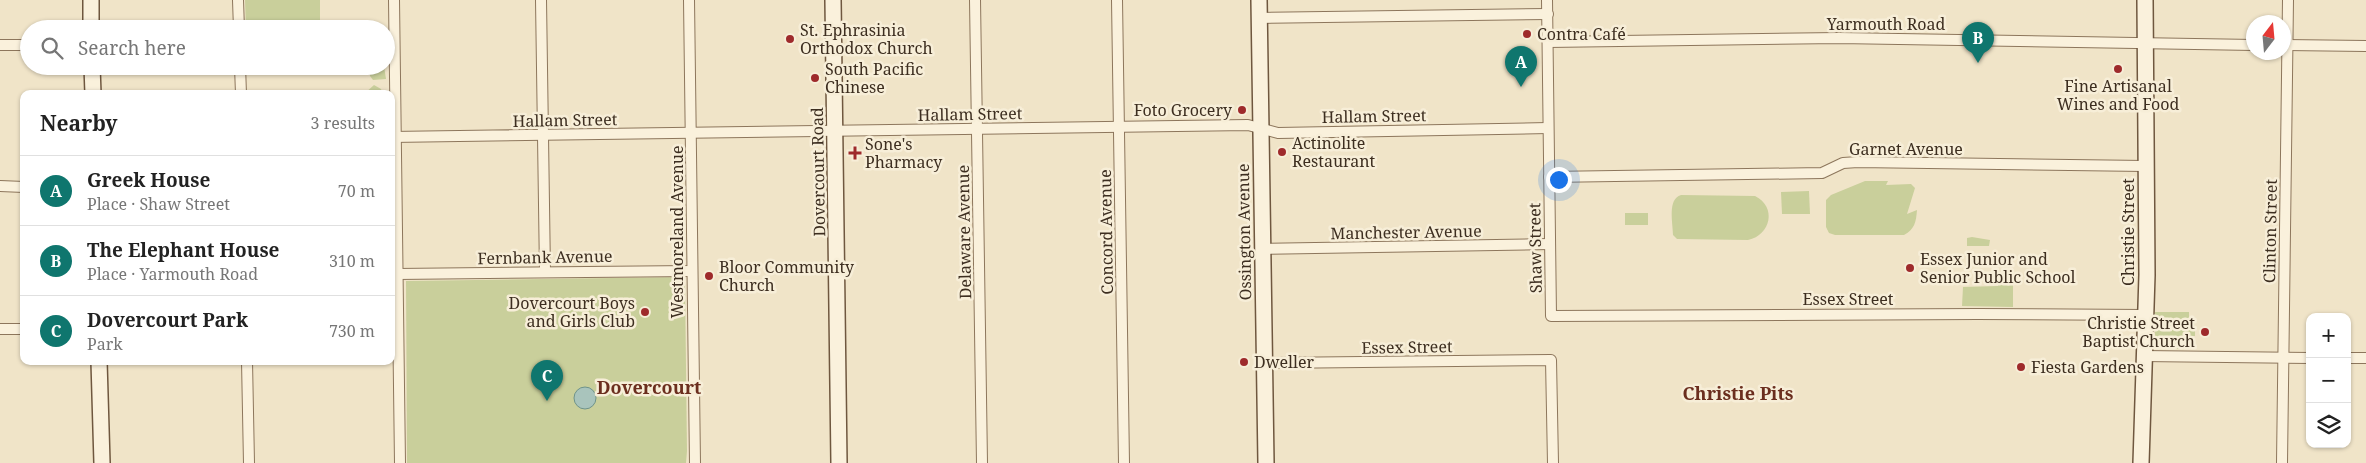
<!DOCTYPE html>
<html lang="en">
<head>
<meta charset="utf-8">
<style>
	body { margin:0; font-family:"Noto Serif",serif; background:#f6f6f6; color:#222 }
	.controls { position:absolute; right:15px; bottom:15px; display:grid; overflow:hidden; border-radius:10px; box-shadow:0 1px 4px #0004 }
	.controls button { width:45px; height:45px; display:grid; place-items:center; padding:0; border:0; border-bottom:1px solid #e0e0e0; background:#fff; color:#222; font:25px sans-serif }
	.compass { position:absolute; left:2246px; top:15px; width:45px; height:45px; border-radius:50%; background:#fff; box-shadow:0 1px 4px #0004; rotate:16deg }
	.you { position:absolute; left:1558px; top:179px; width:18px; height:18px; margin:-12px; border:4px solid #fff; border-radius:50%; background:#1a73e8; box-shadow:0 0 0 8px #1a73e833 }
	.badge { display:grid; place-items:center; width:32px; height:32px; border-radius:50%; background:#0f766e; color:#fff; font-size:16px; font-weight:700 }
	.pin { position:absolute; translate:-50% -41px; filter:drop-shadow(0 1px 2px #0008) }
	.pin::after { content:''; position:absolute; top:26px; width:18px; height:15px; background:inherit; clip-path:polygon(0 0,100% 0,50% 100%) }
	.list { margin:0; padding:0; list-style:none }
	h2 { display:flex; justify-content:space-between; align-items:center; height:65px; margin:0; padding:0 20px; font-size:21px }
	h2 small { font-size:16px; font-weight:400; color:#767676 }
	.list li { display:grid; grid-template-columns:32px 1fr auto; gap:15px; align-items:center; box-sizing:border-box; height:70px; padding:0 20px; border-top:1px solid #e0e0e0 }
	.list b { display:block; font-size:19px; white-space:nowrap }
	.list p { margin:0; font-size:16px; white-space:nowrap; color:#767676 }
	.list em { font-size:16px; font-style:normal; color:#767676 }
	.icon { flex:none; width:28px; height:28px; fill:none; stroke:currentColor; stroke-width:2; stroke-linecap:round; stroke-linejoin:round }
	.map { position:relative; flex:none; width:2366px; height:463px; overflow:hidden }
	.search { position:absolute; background:#fff; box-shadow:0 1px 4px #0004; left:20px; top:20px; width:375px; height:55px; display:flex; align-items:center; gap:12px; box-sizing:border-box; padding:0 18px; border-radius:28px; color:#767676; font-size:19px }
	.panel { position:absolute; background:#fff; box-shadow:0 1px 4px #0004; left:20px; top:90px; width:375px; height:275px; border-radius:10px }
	.map>svg:first-child { display:block }
	.green { fill:#c9cf9b }
	.water { fill:#a9c4bc; stroke:#6f938a }
	.lines { fill:none; stroke-linecap:round; stroke-linejoin:round }
	.street-casing { stroke:#8d765c; stroke-width:12 }
	.secondary-casing { stroke:#6f573f; stroke-width:18 }
	.street { stroke:#faf1dc; stroke-width:10 }
	.secondary { stroke:#faf1dc; stroke-width:15 }
	.poi-dot { fill:#9e2a2b; stroke:#f7eed8; stroke-width:2 }
	.labels { text-anchor:middle; stroke-width:5; stroke-linejoin:round; paint-order:stroke }
	.street-label { font-size:16px; fill:#3d2e20; stroke:#f7eed8 }
	.poi-label { font-size:16px; fill:#3d2e20; stroke:#f7eed8; text-anchor:start }
	.neighbourhood-label { font-size:18px; font-weight:bold; fill:#6b2e1e; stroke:#f7eed8 }
</style>
</head>
<body>
<div class="map">
<svg width="2366" height="463" viewBox="0 0 2366 463">
	<rect width="100%" height="100%" fill="#f0e4c8"/>
	<g class="green">
		<polygon points="245,0 320,0 320,29 246,29"/>
		<polygon points="374,66 384,66 386,79 373,80 370,76 369,71"/>
		<polygon points="374,85 381,89 383,94 364,94"/>
		<path d="M1865 181H1888L1886 185 1911 184 1915 188 1907 214 1917 210C1916 222 1915 229 1904 235H1835L1829 233 1826 227V200L1831 195Z"/>
		<polygon points="1809,191 1810,214 1782,214 1781,192"/>
		<path d="M1681 195 1755 196C1777 207 1771 235 1748 240L1677 239 1673 235C1673 223 1667 199 1681 195Z"/>
		<rect x="1625" y="213" width="23" height="12"/>
		<polygon points="1972,237 1990,240 1989,246 1967,246 1967,238"/>
		<polygon points="1998,275 2013,275 2013,307 1962,306 1963,287 1998,286"/>
		<polygon points="681,277 685,281 687,451 686,463 407,463 406,281"/>
		<polygon points="2155,312 2189,312 2189,328 2191,320 2195,320 2195,336 2185,336 2184,349 2160,348 2155,346"/>
	</g>
	<circle class="water" cx="585" cy="398" r="11"/>
	<g class="lines">
		<g class="street-casing">
			<g id="street">
				<polyline points="238,0 239,29"/>
				<polyline points="394,0 400,463"/>
				<polyline points="541,0 545,272"/>
				<polyline points="689,0 695,463"/>
				<polyline points="975,0 982,463"/>
				<polyline points="1117,0 1124,463"/>
				<polyline points="1547,0 1551,316 1977,314 2144,315"/>
				<polyline points="1259,18 1548,14"/>
				<polyline points="1548,42 1839,38 2254,45"/>
				<polyline points="0,45 29,45"/>
				<polyline points="2284,45 2366,46"/>
				<polyline points="240,66 241,94"/>
				<polyline points="391,137 1248,125 1278,133 1548,128"/>
				<polyline points="1549,177 1822,173 1843,163 1858,162 2145,166"/>
				<polyline points="0,186 24,187"/>
				<polyline points="1262,249 1550,244"/>
				<polyline points="397,274 692,271"/>
				<polyline points="0,329 24,329"/>
				<polyline points="2143,356 2310,358"/>
				<polyline points="2347,358 2366,358"/>
				<polyline points="247,361 249,463"/>
				<polyline points="1264,363 1551,360 1553,463"/>
				<polyline points="2282,463 2288,0"/>
			</g>
		</g>
		<g class="secondary-casing">
			<g id="secondary">
				<polyline points="91,0 91,29"/>
				<polyline points="833,0 839,463"/>
				<polyline points="1259,0 1266,463"/>
				<polyline points="92,66 93,94"/>
				<polyline points="99,361 102,463"/>
				<polyline points="2141,463 2147,275 2145,0"/>
			</g>
		</g>
		<use href="#street" class="street"/>
		<use href="#secondary" class="secondary"/>
	</g>
	<g class="poi-dot">
		<circle cx="1527" cy="34" r="5"/>
		<circle cx="790" cy="39" r="5"/>
		<circle cx="2118" cy="69" r="5"/>
		<circle cx="815" cy="78" r="5"/>
		<circle cx="1242" cy="110" r="5"/>
		<circle cx="1282" cy="152" r="5"/>
		<path d="M852.5 145.5h5v5h5v5h-5v5h-5v-5h-5v-5h5z"/>
		<circle cx="1910" cy="268" r="5"/>
		<circle cx="709" cy="276" r="5"/>
		<circle cx="645" cy="312" r="5"/>
		<circle cx="2205" cy="332" r="5"/>
		<circle cx="1244" cy="362" r="5"/>
		<circle cx="2021" cy="367" r="5"/>
	</g>
	<g class="labels">
		<g class="street-label">
			<text x="1886" y="30">Yarmouth Road</text>
			<text transform="translate(970 114) rotate(-1)" y="6">Hallam Street</text>
			<text transform="translate(1374 116) rotate(-1)" y="6">Hallam Street</text>
			<text transform="translate(565 120) rotate(-1)" y="6">Hallam Street</text>
			<text x="1906" y="155">Garnet Avenue</text>
			<text transform="translate(818 172) rotate(-91)" y="6">Dovercourt Road</text>
			<text transform="translate(2270 231) rotate(-89)" y="6">Clinton Street</text>
			<text transform="translate(677 232) rotate(-90)" y="6">Westmoreland Avenue</text>
			<text transform="translate(964 232) rotate(-91)" y="6">Delaware Avenue</text>
			<text transform="translate(1106 232) rotate(-91)" y="6">Concord Avenue</text>
			<text transform="translate(1244 232) rotate(-91)" y="6">Ossington Avenue</text>
			<text transform="translate(1406 232) rotate(-1)" y="6">Manchester Avenue</text>
			<text transform="translate(2128 232) rotate(-90)" y="6">Christie Street</text>
			<text transform="translate(1535 248) rotate(-91)" y="6">Shaw Street</text>
			<text transform="translate(545 257) rotate(-1)" y="6">Fernbank Avenue</text>
			<text x="1848" y="305">Essex Street</text>
			<text transform="translate(1407 347) rotate(-1)" y="6">Essex Street</text>
		</g>
		<g class="poi-label">
			<text x="800" y="36">St. Ephrasinia<tspan x="800" dy="18">Orthodox Church</tspan></text>
			<text x="1537" y="40">Contra Café</text>
			<text x="825" y="75">South Pacific<tspan x="825" dy="18">Chinese</tspan></text>
			<text x="2118" y="92" text-anchor="middle">Fine Artisanal<tspan x="2118" dy="18">Wines and Food</tspan></text>
			<text x="1232" y="116" text-anchor="end">Foto Grocery</text>
			<text x="1292" y="149">Actinolite<tspan x="1292" dy="18">Restaurant</tspan></text>
			<text x="865" y="150">Sone's<tspan x="865" dy="18">Pharmacy</tspan></text>
			<text x="1920" y="265">Essex Junior and<tspan x="1920" dy="18">Senior Public School</tspan></text>
			<text x="719" y="273">Bloor Community<tspan x="719" dy="18">Church</tspan></text>
			<text x="635" y="309" text-anchor="end">Dovercourt Boys<tspan x="635" dy="18">and Girls Club</tspan></text>
			<text x="2195" y="329" text-anchor="end">Christie Street<tspan x="2195" dy="18">Baptist Church</tspan></text>
			<text x="1254" y="368">Dweller</text>
			<text x="2031" y="373">Fiesta Gardens</text>
		</g>
		<g class="neighbourhood-label">
			<text x="649" y="394">Dovercourt</text>
			<text x="1738" y="400">Christie Pits</text>
		</g>
	</g>
</svg>
<div class="controls">
<button>+</button>
<button>−</button>
<button><svg class="icon" aria-label="layers" viewBox="0 0 24 24"><path d="M12 4l9 5-9 5-9-5zM3 14l9 5 9-5"/></svg></button>
</div>
<svg class="compass" viewBox="-18 -18 36 36"><path d="M0-13l5 13h-10z" fill="#e53935"/><path d="M0 13l5-13h-10z" fill="#767676"/></svg>
<div class="you"></div>
<div class="pin badge" style="left:1521px;top:87px">A</div>
<div class="pin badge" style="left:1978px;top:63px">B</div>
<div class="pin badge" style="left:547px;top:401px">C</div>
<div class="search"><svg class="icon" aria-label="search" viewBox="0 0 24 24"><circle cx="10" cy="10" r="6"/><path d="M15 15l6 6"/></svg>Search here</div>
<section class="panel">
<h2>Nearby<small>3 results</small></h2>
<ul class="list">
<li><span class="badge">A</span><div><b>Greek House</b><p>Place · Shaw Street</p></div><em>70 m</em></li>
<li><span class="badge">B</span><div><b>The Elephant House</b><p>Place · Yarmouth Road</p></div><em>310 m</em></li>
<li><span class="badge">C</span><div><b>Dovercourt Park</b><p>Park</p></div><em>730 m</em></li>
</ul>
</section>
</div>
</body>
</html>
